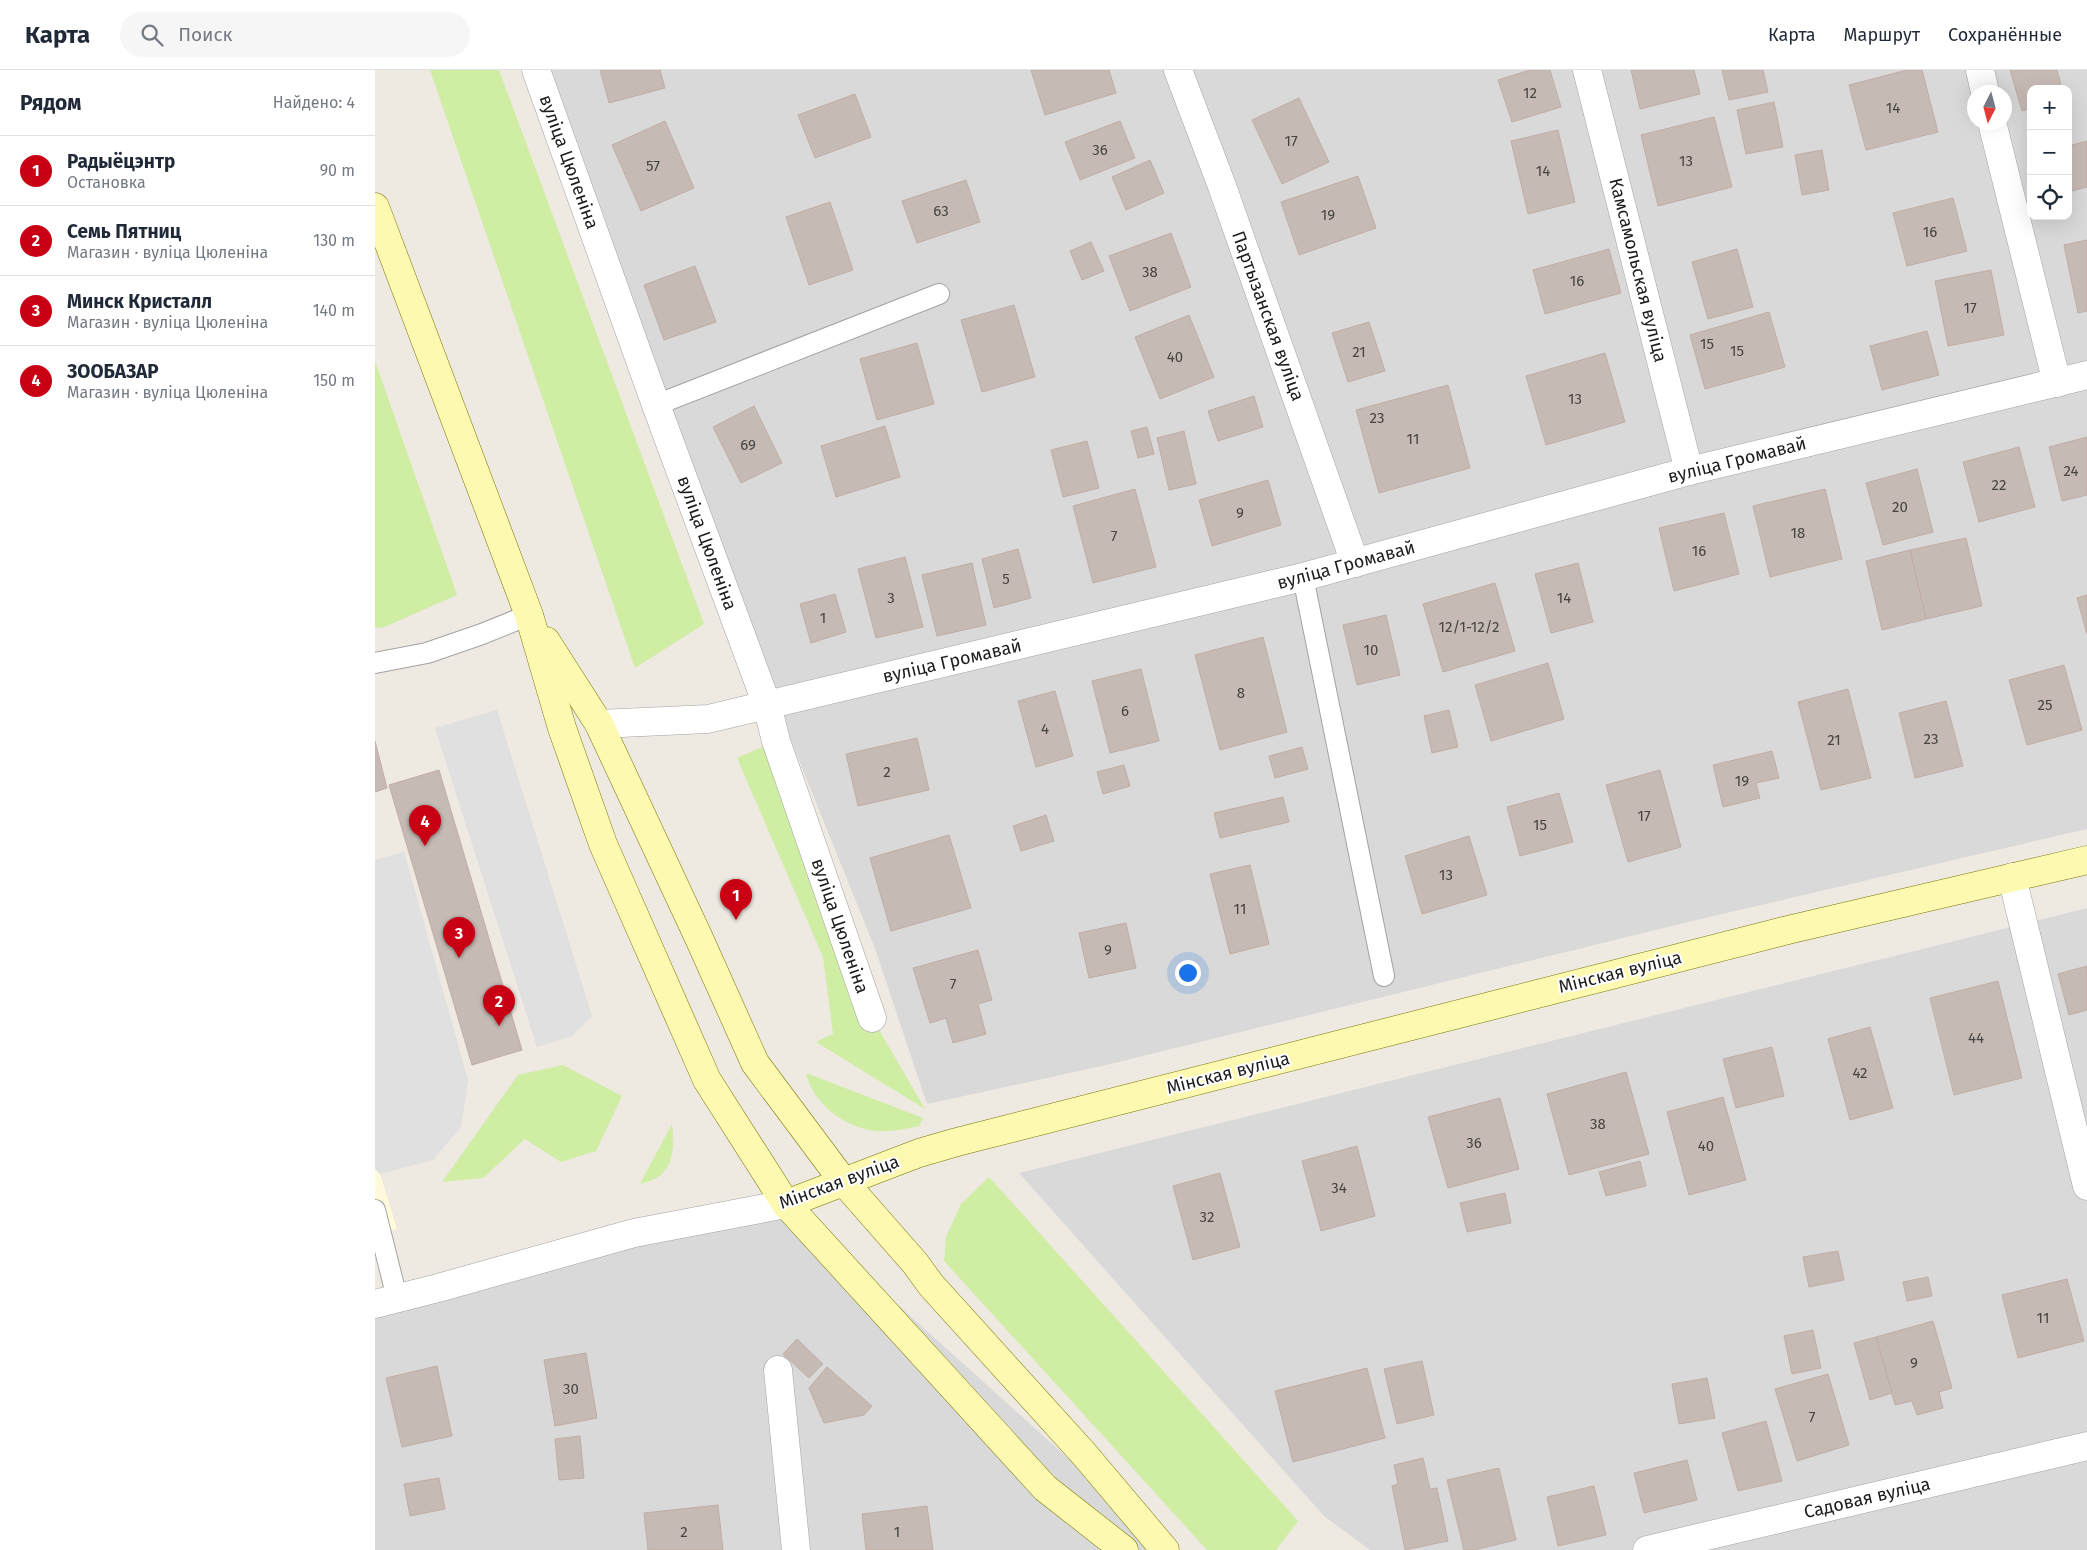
<!DOCTYPE html>
<html lang="ru">
<head>
<meta charset="utf-8">
<style>
	body { margin:0; font-family:"Fira Sans",sans-serif; background:#f6f6f7; color:#1f2937 }
	.controls { position:absolute; right:15px; top:15px; display:grid; overflow:hidden; border-radius:10px; box-shadow:0 5px 20px #0002 }
	.controls button { width:45px; height:45px; display:grid; place-items:center; padding:0; border:0; border-bottom:1px solid #e0e1e3; background:#fff; color:#1f2937; font:25px sans-serif }
	.compass { position:absolute; left:1592px; top:15px; width:45px; height:45px; border-radius:50%; background:#fff; box-shadow:0 5px 20px #0002; rotate:186deg }
	.you { position:absolute; left:812px; top:902px; width:18px; height:18px; margin:-12px; border:4px solid #fff; border-radius:50%; background:#1a73e8; box-shadow:0 0 0 8px #1a73e833 }
	.badge { display:grid; place-items:center; width:32px; height:32px; border-radius:50%; background:#c90014; color:#fff; font-size:16px; font-weight:700 }
	.pin { position:absolute; translate:-50% -41px; filter:drop-shadow(0 1px 2px #0008) }
	.pin::after { content:''; position:absolute; top:26px; width:18px; height:15px; background:inherit; clip-path:polygon(0 0,100% 0,50% 100%) }
	.list { margin:0; padding:0; list-style:none }
	h2 { display:flex; justify-content:space-between; align-items:center; height:65px; margin:0; padding:0 20px; font-size:21px }
	h2 small { font-size:16px; font-weight:400; color:#747a83 }
	.list li { display:grid; grid-template-columns:32px 1fr auto; gap:15px; align-items:center; box-sizing:border-box; height:70px; padding:0 20px; border-top:1px solid #e0e1e3 }
	.list b { display:block; font-size:19px; white-space:nowrap }
	.list p { margin:0; font-size:16px; white-space:nowrap; color:#747a83 }
	.list em { font-size:16px; font-style:normal; color:#747a83 }
	.icon { flex:none; width:28px; height:28px; fill:none; stroke:currentColor; stroke-width:2; stroke-linecap:round; stroke-linejoin:round }
	.map { position:relative; flex:none; width:1712px; height:1480px; overflow:hidden }
	header { display:flex; align-items:center; gap:30px; box-sizing:border-box; height:70px; padding:0 25px; background:#fff; border-bottom:1px solid #e0e1e3 }
	header strong { font-size:24px }
	nav { display:flex; gap:28px; margin-inline-start:auto; font-size:18px }
	.search { width:350px; height:45px; background:#f6f6f7; display:flex; align-items:center; gap:12px; box-sizing:border-box; padding:0 18px; border-radius:28px; color:#747a83; font-size:19px }
	main { display:flex }
	aside { flex:1; background:#fff }
	.map>svg:first-child { display:block }
	.residential { fill:#dad9d9; fill-rule:evenodd }
	.education { fill:#fffbda }
	.grass { fill:#cfeda3 }
	.parking { fill:#e0e0e0 }
	.building { fill:#c6bab4; stroke:#c1ada3 }
	.lines { fill:none; stroke-linecap:round; stroke-linejoin:round }
	.service-casing { stroke:#a3a3a3; stroke-width:22 }
	.minor-casing { stroke:#a3a3a3; stroke-width:29 }
	.tertiary-casing { stroke:#a3a3a3; stroke-width:29 }
	.secondary-casing { stroke:#767700; stroke-width:29 }
	.service { stroke:#fff; stroke-width:20 }
	.minor { stroke:#fff; stroke-width:28 }
	.tertiary { stroke:#fff; stroke-width:28 }
	.secondary { stroke:#fdf9b0; stroke-width:28 }
	.labels { text-anchor:middle; stroke-width:4; stroke-linejoin:round; paint-order:stroke }
	.number-label { font-size:15px; fill:#464442 }
	.street-label { font-size:18px; fill:#1c1c1c; stroke:#fff }
</style>
</head>
<body>
<header>
<strong>Карта</strong>
<div class="search"><svg class="icon" aria-label="search" viewBox="0 0 24 24"><circle cx="10" cy="10" r="6"/><path d="M15 15l6 6"/></svg>Поиск</div>
<nav><a>Карта</a><a>Маршрут</a><a>Сохранённые</a></nav>
</header>
<main>
<aside>
<h2>Рядом<small>Найдено: 4</small></h2>
<ul class="list">
<li><span class="badge">1</span><div><b>Радыёцэнтр</b><p>Остановка</p></div><em>90 m</em></li>
<li><span class="badge">2</span><div><b>Семь Пятниц</b><p>Магазин · вуліца Цюленіна</p></div><em>130 m</em></li>
<li><span class="badge">3</span><div><b>Минск Кристалл</b><p>Магазин · вуліца Цюленіна</p></div><em>140 m</em></li>
<li><span class="badge">4</span><div><b>ЗООБАЗАР</b><p>Магазин · вуліца Цюленіна</p></div><em>150 m</em></li>
</ul>
</aside>
<div class="map">
<svg width="1712" height="1480" viewBox="0 0 1712 1480">
	<rect width="100%" height="100%" fill="#eee9e1"/>
	<g class="residential">
		<path d="M157 0H1712V759L1309 853 727 996 552 1034 501 881 316 423ZM1656 19H1693V146H1656ZM1600 22H1630V52H1600Z"/>
		<polygon points="1712,838 1712,1480 995,1480 949,1446 644,1103"/>
		<polygon points="411,1134 795,1480 0,1480 0,1234"/>
	</g>
	<polygon class="education" points="0,1099 5,1104 22,1159 0,1165"/>
	<g class="grass">
		<polygon points="55,0 124,0 329,554 260,598"/>
		<polygon points="0,291 82,525 7,558 0,557"/>
		<polygon points="401,671 497,948 550,1039 441,972 458,964 448,887 362,688"/>
		<polygon points="188,995 247,1026 221,1081 186,1092 150,1069 108,1108 67,1112 143,1005"/>
		<path d="M431 1003 548 1048 544 1056C530 1059 516 1062 502 1061 470 1058 438 1034 431 1003Z"/>
		<path d="M297 1054C299 1072 300 1094 284 1106 279 1110 271 1112 265 1114Z"/>
		<polygon points="614,1107 923,1451 901,1480 832,1480 569,1191 571,1167 586,1134"/>
	</g>
	<g class="parking">
		<polygon points="122,640 217,946 197,966 162,977 60,658"/>
		<polygon points="29,782 93,1010 86,1057 58,1090 5,1104 0,1099 0,790"/>
	</g>
	<g class="building">
		<polygon points="225,0 285,0 290,18 234,33"/>
		<polygon points="656,0 734,0 741,23 670,45"/>
		<polygon points="1155,0 1175,0 1186,37 1137,52 1123,10"/>
		<polygon points="1256,0 1319,0 1325,24 1265,39"/>
		<polygon points="1347,0 1388,0 1393,22 1354,30"/>
		<polygon points="1532,0 1547,0 1563,62 1491,80 1474,15"/>
		<polygon points="1635,0 1682,0 1687,19 1656,19 1656,38 1647,41"/>
		<polygon points="480,24 496,67 440,88 423,45"/>
		<polygon points="924,28 954,92 907,114 877,50"/>
		<polygon points="1399,32 1408,77 1371,84 1362,40"/>
		<polygon points="1339,47 1357,117 1283,136 1266,65"/>
		<polygon points="290,51 319,118 266,141 237,75"/>
		<polygon points="745,51 760,88 705,110 690,72"/>
		<polygon points="1183,60 1200,132 1153,144 1136,71"/>
		<polygon points="1712,71 1712,117 1693,122 1693,76"/>
		<polygon points="1447,80 1454,120 1427,125 1420,85"/>
		<polygon points="775,90 789,123 751,140 737,107"/>
		<polygon points="983,106 1001,158 924,185 906,132"/>
		<polygon points="591,110 605,152 542,173 527,131"/>
		<polygon points="1578,128 1592,181 1532,196 1518,143"/>
		<polygon points="455,132 478,200 434,215 411,147"/>
		<polygon points="796,163 816,217 755,241 734,186"/>
		<polygon points="1712,170 1712,241 1703,243 1689,175"/>
		<polygon points="716,172 729,201 707,210 695,181"/>
		<polygon points="1234,179 1246,223 1170,244 1158,200"/>
		<polygon points="1362,179 1378,237 1333,249 1317,192"/>
		<polygon points="320,196 341,252 289,270 269,215"/>
		<polygon points="1616,200 1629,265 1573,276 1560,211"/>
		<polygon points="639,235 660,307 607,322 586,250"/>
		<polygon points="1394,242 1410,297 1330,319 1315,265"/>
		<polygon points="814,245 839,307 785,329 760,267"/>
		<polygon points="994,252 1010,301 973,312 957,263"/>
		<polygon points="1552,261 1564,305 1507,320 1495,276"/>
		<polygon points="542,273 559,334 502,350 485,289"/>
		<polygon points="1230,283 1250,352 1171,375 1151,306"/>
		<polygon points="1073,315 1095,398 1004,423 981,340"/>
		<polygon points="879,326 888,357 843,371 833,341"/>
		<polygon points="379,336 407,393 366,413 338,357"/>
		<polygon points="510,356 525,407 461,427 446,376"/>
		<polygon points="772,357 779,384 763,388 756,361"/>
		<polygon points="809,361 821,414 794,420 782,368"/>
		<polygon points="1712,367 1712,425 1687,431 1674,377"/>
		<polygon points="712,371 724,418 688,427 676,380"/>
		<polygon points="1644,377 1660,437 1604,452 1588,392"/>
		<polygon points="1542,399 1558,462 1508,475 1491,413"/>
		<polygon points="893,410 906,455 837,476 824,430"/>
		<polygon points="760,419 781,497 718,513 698,436"/>
		<polygon points="1450,419 1467,489 1395,507 1378,436"/>
		<polygon points="1349,443 1364,504 1299,521 1284,458"/>
		<polygon points="1591,468 1607,536 1551,549 1535,480"/>
		<polygon points="643,479 656,528 619,538 607,489"/>
		<polygon points="1535,480 1551,549 1507,560 1491,491"/>
		<polygon points="530,487 548,557 501,568 483,499"/>
		<polygon points="597,493 611,555 562,566 547,505"/>
		<polygon points="1203,493 1218,552 1176,563 1160,504"/>
		<polygon points="1120,513 1140,581 1068,602 1048,534"/>
		<polygon points="460,524 471,562 436,573 425,534"/>
		<polygon points="1712,525 1712,564 1702,528"/>
		<polygon points="1011,545 1025,605 982,615 968,555"/>
		<polygon points="888,567 912,662 845,680 820,585"/>
		<polygon points="1173,593 1189,649 1116,671 1100,615"/>
		<polygon points="1689,595 1707,660 1652,675 1634,610"/>
		<polygon points="766,599 784,671 735,683 717,611"/>
		<polygon points="1473,619 1496,708 1446,720 1423,632"/>
		<polygon points="680,621 698,686 661,697 643,631"/>
		<polygon points="1571,631 1588,696 1540,708 1524,643"/>
		<polygon points="1074,640 1083,677 1057,683 1049,646"/>
		<polygon points="542,668 554,720 483,736 471,684"/>
		<polygon points="0,671 12,718 0,722"/>
		<polygon points="927,677 933,699 900,708 894,686"/>
		<polygon points="1397,681 1404,708 1381,713 1385,728 1348,737 1338,695"/>
		<polygon points="749,695 755,716 728,724 722,702"/>
		<polygon points="64,700 147,980 97,995 14,715"/>
		<polygon points="1285,700 1306,777 1253,792 1231,715"/>
		<polygon points="1184,723 1198,772 1145,786 1132,737"/>
		<polygon points="908,727 914,752 845,768 839,743"/>
		<polygon points="671,745 679,771 646,781 638,756"/>
		<polygon points="574,765 596,838 516,861 495,788"/>
		<polygon points="1094,766 1112,825 1047,844 1030,786"/>
		<polygon points="875,795 894,874 855,884 835,804"/>
		<polygon points="751,853 761,898 714,908 704,863"/>
		<polygon points="603,880 617,930 603,934 611,964 578,973 571,948 555,953 538,898"/>
		<polygon points="1712,896 1712,940 1694,945 1683,904"/>
		<polygon points="1623,911 1647,1008 1579,1025 1555,928"/>
		<polygon points="1495,957 1518,1038 1475,1050 1453,969"/>
		<polygon points="1397,977 1409,1026 1361,1038 1348,989"/>
		<polygon points="1251,1002 1274,1084 1194,1105 1172,1024"/>
		<polygon points="1348,1027 1371,1110 1314,1125 1292,1042"/>
		<polygon points="1125,1028 1144,1099 1073,1118 1053,1047"/>
		<polygon points="982,1076 1000,1146 946,1161 927,1091"/>
		<polygon points="1265,1091 1271,1116 1231,1126 1224,1102"/>
		<polygon points="845,1103 865,1177 818,1190 798,1116"/>
		<polygon points="1130,1123 1136,1153 1092,1162 1085,1133"/>
		<polygon points="1463,1181 1469,1210 1434,1217 1428,1187"/>
		<polygon points="1553,1207 1557,1226 1532,1231 1528,1212"/>
		<polygon points="1692,1209 1709,1271 1643,1288 1627,1225"/>
		<polygon points="1558,1251 1577,1318 1564,1322 1568,1338 1542,1345 1537,1331 1520,1335 1501,1267"/>
		<polygon points="1438,1260 1446,1298 1417,1304 1409,1266"/>
		<polygon points="1501,1267 1517,1323 1495,1330 1479,1273"/>
		<polygon points="422,1269 448,1294 434,1308 408,1284"/>
		<polygon points="211,1283 222,1348 180,1356 169,1290"/>
		<polygon points="1047,1291 1059,1345 1022,1354 1009,1299"/>
		<polygon points="62,1296 77,1366 27,1377 11,1308"/>
		<polygon points="452,1297 497,1336 489,1345 449,1353 434,1318"/>
		<polygon points="992,1298 1010,1368 918,1392 900,1321"/>
		<polygon points="1453,1304 1474,1375 1422,1391 1400,1319"/>
		<polygon points="1332,1308 1340,1348 1304,1354 1297,1314"/>
		<polygon points="1391,1351 1407,1411 1363,1421 1347,1363"/>
		<polygon points="205,1366 209,1408 184,1410 180,1369"/>
		<polygon points="1048,1388 1055,1419 1062,1418 1073,1471 1030,1480 1017,1416 1023,1414 1019,1395"/>
		<polygon points="1312,1390 1322,1430 1269,1443 1259,1403"/>
		<polygon points="1124,1398 1141,1470 1099,1480 1089,1480 1072,1410"/>
		<polygon points="64,1408 70,1439 35,1446 29,1414"/>
		<polygon points="1219,1416 1231,1465 1183,1476 1172,1427"/>
		<polygon points="343,1435 348,1480 273,1480 269,1443"/>
		<polygon points="552,1436 558,1480 491,1480 487,1444"/>
	</g>
	<g class="lines">
		<g class="service-casing">
			<g id="service">
				<polyline points="281,335 564,224"/>
				<polyline points="928,507 1009,906"/>
				<polyline points="0,593 52,583 107,564 154,545"/>
				<polyline points="0,1140 22,1228"/>
			</g>
		</g>
		<g class="minor-casing">
			<g id="minor">
				<polyline points="161,0 281,335 392,635 401,671 497,948"/>
				<polyline points="803,0 847,116 980,493"/>
				<polyline points="1212,0 1314,401"/>
				<polyline points="1605,0 1610,22"/>
				<polyline points="1617,52 1682,313"/>
				<polyline points="224,654 333,649 928,507 1314,401 1712,305"/>
				<polyline points="1637,807 1712,1116"/>
				<polyline points="403,1300 421,1480"/>
				<polyline points="1272,1480 1712,1376"/>
			</g>
		</g>
		<g class="tertiary-casing">
			<polyline id="tertiary" points="0,1234 63,1218 259,1163 411,1134"/>
		</g>
		<g class="secondary-casing">
			<g id="secondary">
				<polyline points="0,137 154,545 187,658 228,774 332,1010 411,1134 670,1418 749,1480"/>
				<polyline points="171,571 224,654 323,866 380,993 468,1111 540,1193 556,1215 709,1384 790,1480"/>
				<polyline points="411,1134 544,1083 582,1072 1417,859 1712,790"/>
			</g>
		</g>
		<use href="#service" class="service"/>
		<use href="#minor" class="minor"/>
		<use href="#tertiary" class="tertiary"/>
		<use href="#secondary" class="secondary"/>
	</g>
	<g class="labels">
		<g class="number-label">
			<text x="1155" y="28">12</text>
			<text x="1518" y="43">14</text>
			<text x="916" y="76">17</text>
			<text x="725" y="85">36</text>
			<text x="1311" y="96">13</text>
			<text x="278" y="101">57</text>
			<text x="1168" y="106">14</text>
			<text x="566" y="146">63</text>
			<text x="953" y="150">19</text>
			<text x="1555" y="167">16</text>
			<text x="775" y="207">38</text>
			<text x="1202" y="216">16</text>
			<text x="1595" y="243">17</text>
			<text x="1332" y="279">15</text>
			<text x="1362" y="286">15</text>
			<text x="984" y="287">21</text>
			<text x="800" y="292">40</text>
			<text x="1200" y="334">13</text>
			<text x="1002" y="353">23</text>
			<text x="1038" y="374">11</text>
			<text x="373" y="380">69</text>
			<text x="1696" y="406">24</text>
			<text x="1624" y="420">22</text>
			<text x="1525" y="442">20</text>
			<text x="865" y="448">9</text>
			<text x="1423" y="468">18</text>
			<text x="739" y="471">7</text>
			<text x="1324" y="486">16</text>
			<text x="631" y="514">5</text>
			<text x="516" y="533">3</text>
			<text x="1189" y="533">14</text>
			<text x="448" y="553">1</text>
			<text x="1094" y="562">12/1-12/2</text>
			<text x="996" y="585">10</text>
			<text x="866" y="628">8</text>
			<text x="1670" y="640">25</text>
			<text x="750" y="646">6</text>
			<text x="670" y="664">4</text>
			<text x="1556" y="674">23</text>
			<text x="1459" y="675">21</text>
			<text x="512" y="707">2</text>
			<text x="1367" y="716">19</text>
			<text x="1269" y="751">17</text>
			<text x="1165" y="760">15</text>
			<text x="1071" y="810">13</text>
			<text x="865" y="844">11</text>
			<text x="733" y="885">9</text>
			<text x="578" y="919">7</text>
			<text x="1601" y="973">44</text>
			<text x="1485" y="1008">42</text>
			<text x="1223" y="1059">38</text>
			<text x="1099" y="1078">36</text>
			<text x="1331" y="1081">40</text>
			<text x="964" y="1123">34</text>
			<text x="832" y="1152">32</text>
			<text x="1668" y="1253">11</text>
			<text x="1539" y="1298">9</text>
			<text x="196" y="1324">30</text>
			<text x="1437" y="1352">7</text>
			<text x="309" y="1467">2</text>
			<text x="522" y="1467">1</text>
		</g>
		<g class="street-label">
			<text transform="translate(194 92) rotate(70)" y="6">вуліца Цюленіна</text>
			<text transform="translate(1263 200) rotate(76)" y="6">Камсамольская вуліца</text>
			<text transform="translate(893 246) rotate(70)" y="6">Партызанская вуліца</text>
			<text transform="translate(1362 390) rotate(-14)" y="6">вуліца Громавай</text>
			<text transform="translate(332 473) rotate(70)" y="6">вуліца Цюленіна</text>
			<text transform="translate(971 495) rotate(-15)" y="6">вуліца Громавай</text>
			<text transform="translate(577 591) rotate(-13)" y="6">вуліца Громавай</text>
			<text transform="translate(465 856) rotate(71)" y="6">вуліца Цюленіна</text>
			<text transform="translate(1245 902) rotate(-14)" y="6">Мінская вуліца</text>
			<text transform="translate(853 1003) rotate(-14)" y="6">Мінская вуліца</text>
			<text transform="translate(464 1112) rotate(-20)" y="6">Мінская вуліца</text>
			<text transform="translate(1492 1428) rotate(-13)" y="6">Садовая вуліца</text>
		</g>
	</g>
</svg>
<div class="controls">
<button>+</button>
<button>−</button>
<button><svg class="icon" aria-label="locate" viewBox="0 0 24 24"><circle cx="12" cy="12" r="6"/><path d="M12 2v4M12 18v4M2 12h4M18 12h4"/></svg></button>
</div>
<svg class="compass" viewBox="-18 -18 36 36"><path d="M0-13l5 13h-10z" fill="#e53935"/><path d="M0 13l5-13h-10z" fill="#747a83"/></svg>
<div class="you"></div>
<div class="pin badge" style="left:361px;top:850px">1</div>
<div class="pin badge" style="left:124px;top:956px">2</div>
<div class="pin badge" style="left:84px;top:888px">3</div>
<div class="pin badge" style="left:50px;top:776px">4</div>
</div>
</main>
</body>
</html>
